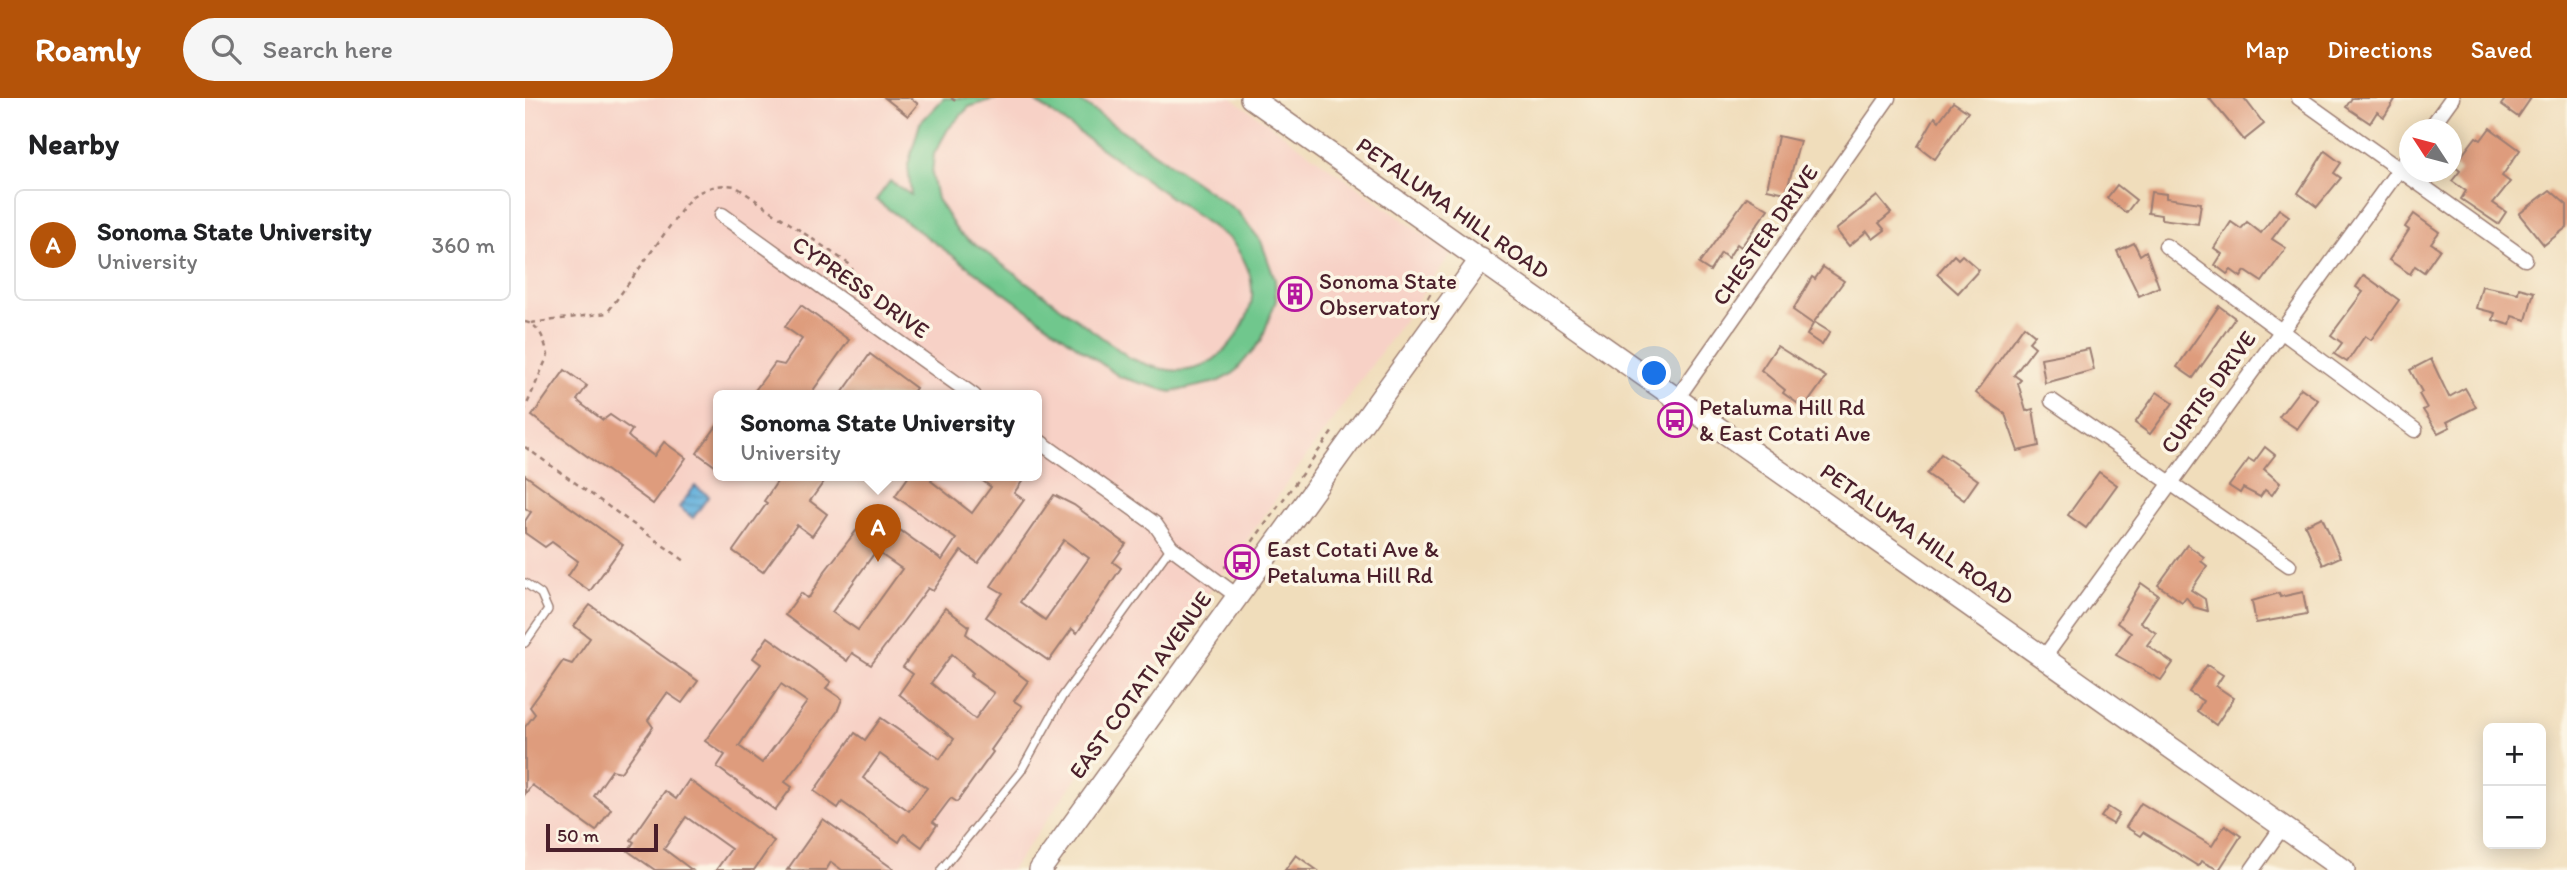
<!DOCTYPE html>
<html lang="en">
<head>
<meta charset="utf-8">
<style>
	body { margin:0; font-family:Itim,sans-serif; background:#f6f6f6; color:#202124 }
	.controls { position:absolute; right:21px; bottom:21px; display:grid; overflow:hidden; border-radius:10px; box-shadow:0 4px 18px #0003 }
	.controls button { width:63px; height:63px; display:grid; place-items:center; padding:0; border:0; border-bottom:2px solid #e0e0e0; background:#fff; color:#202124; font:35px sans-serif }
	.compass { position:absolute; left:1874px; top:21px; width:63px; height:63px; border-radius:50%; background:#fff; box-shadow:0 4px 18px #0003; rotate:306deg }
	.scale { position:absolute; left:21px; bottom:18px; width:112px; box-sizing:border-box; padding-left:7px; border:4px solid #4a1f2b; border-top:0; font-size:19px; line-height:24px; white-space:nowrap; color:#4a1f2b; -webkit-text-stroke:5px #fcf5e5; paint-order:stroke }
	.you { position:absolute; left:1130px; top:276px; width:24px; height:24px; margin:-18px; border:5px solid #fff; border-radius:50%; background:#1a73e8; box-shadow:0 0 0 10px #1a73e833 }
	.badge { display:grid; place-items:center; width:46px; height:46px; border-radius:50%; background:#b45309; color:#fff; font-size:23px; font-weight:700 }
	.pin { position:absolute; translate:-50% -58px; filter:drop-shadow(0 2px 4px #0008) }
	.pin::after { content:''; position:absolute; top:37px; width:24px; height:21px; background:inherit; clip-path:polygon(0 0,100% 0,50% 100%) }
	.popup { position:absolute; left:188px; top:292px; width:329px; height:91px; box-sizing:border-box; display:grid; place-content:center; border-radius:10px; background:#fff; filter:drop-shadow(0 2px 5px #0005); font-size:23px; white-space:nowrap; color:#757577 }
	.popup b { font-size:26px; color:#202124 }
	.popup::after { content:''; position:absolute; left:50%; top:100%; margin-left:-14px; border:14px solid transparent; border-top-color:#fff }
	.list { margin:0; padding:0; list-style:none }
	h2 { display:flex; justify-content:space-between; align-items:center; height:91px; margin:0; padding:0 28px; font-size:30px }
	h2 small { font-size:23px; font-weight:400; color:#757577 }
	.list li { display:grid; grid-template-columns:46px 1fr auto; gap:21px; align-items:center; box-sizing:border-box; height:112px; margin:0 14px 14px; padding:0 14px; border:2px solid #e0e0e0; border-radius:10px }
	.list b { display:block; font-size:26px; white-space:nowrap }
	.list p { margin:0; font-size:23px; white-space:nowrap; color:#757577 }
	.list em { font-size:23px; font-style:normal; color:#757577 }
	.icon { flex:none; width:38px; height:38px; fill:none; stroke:currentColor; stroke-width:2; stroke-linecap:round; stroke-linejoin:round }
	.map { position:relative; flex:none; width:2042px; height:772px; overflow:hidden }
	header { display:flex; align-items:center; gap:42px; box-sizing:border-box; height:98px; padding:0 35px; background:#b45309; color:#fff }
	header strong { font-size:33px }
	nav { display:flex; gap:38px; margin-inline-start:auto; font-size:24px }
	.search { width:490px; height:63px; background:#f6f6f6; display:flex; align-items:center; gap:18px; box-sizing:border-box; padding:0 24px; border-radius:38px; color:#757577; font-size:26px }
	main { display:flex }
	aside { flex:1; background:#fff }
	.map>svg:first-child { display:block }
	.built { fill:#f7d1c6; fill-rule:evenodd }
	.pitch { fill:#70c78d; stroke:#5d735c; stroke-width:2 }
	.water { fill:url(#water-rules); stroke:#576884; stroke-width:2 }
	.building { fill:#de9c7d; fill-rule:evenodd }
	.lines { fill:none; stroke-linecap:round; stroke-linejoin:round }
	.lane-casing { stroke:#9d7e73; stroke-width:10 }
	.street-casing { stroke:#9d7e73; stroke-width:17 }
	.secondary-casing { stroke:#9d7e73; stroke-width:24 }
	.path { stroke:#9d7e73; stroke-width:2.5; stroke-dasharray:5 5; stroke-linecap:butt }
	.lane { stroke:#fff; stroke-width:7 }
	.street { stroke:#fff; stroke-width:14 }
	.secondary { stroke:#fff; stroke-width:21 }
	.labels { text-anchor:middle; stroke-width:7; stroke-linejoin:round; paint-order:stroke }
	.street-label { font-size:23px; fill:#4a1f2b; stroke:#fcf5e5 }
	.poi-label { font-size:23px; fill:#4a1f2b; stroke:#fcf5e5; text-anchor:start }
</style>
</head>
<body>
<header>
<strong>Roamly</strong>
<div class="search"><svg class="icon" aria-label="search" viewBox="0 0 24 24"><circle cx="10" cy="10" r="6"/><path d="M15 15l6 6"/></svg>Search here</div>
<nav><a>Map</a><a>Directions</a><a>Saved</a></nav>
</header>
<main>
<aside>
<h2>Nearby<small></small></h2>
<ul class="list">
<li><span class="badge">A</span><div><b>Sonoma State University</b><p>University</p></div><em>360 m</em></li>
</ul>
</aside>
<div class="map">
<svg width="2042" height="772" viewBox="0 0 2042 772">
	<defs>
		<pattern id="water-rules" width="6" height="5" patternUnits="userSpaceOnUse" patternTransform="scale(1.75)"><rect width="6" height="5" fill="#64b1dd"/><path d="M0 2.5h6" fill="none" stroke="#548fb3"/></pattern>
	</defs>
	<rect width="100%" height="100%" fill="#fcf5e5"/>
	<filter id="ink" filterUnits="userSpaceOnUse"><feTurbulence type="fractalNoise" baseFrequency=".0143" numOctaves="2"/><feDisplacementMap in="SourceGraphic" scale="14" xChannelSelector="R" yChannelSelector="G"/><feConvolveMatrix kernelMatrix="1 2 1 2 8 2 1 2 1" color-interpolation-filters="sRGB"/></filter>
	<filter id="wash" filterUnits="userSpaceOnUse"><feTurbulence type="fractalNoise" baseFrequency=".00686" numOctaves="4" result="noise"/><feDisplacementMap in="SourceGraphic" scale="28" xChannelSelector="R" yChannelSelector="G"/><feGaussianBlur stdDeviation="1.57" result="paint"/><feColorMatrix in="noise" values="0 0 0 0 0 0 0 0 0 0 0 0 0 0 0 0 0 1.4 0 .05"/><feComposite in="paint" operator="in"/></filter>
	<g filter="url(#wash)">
		<rect width="100%" height="100%" fill="#f0ddbb"/>
		<path class="built" d="M0 0H707L926 156 486 772H0ZM194 298H512V378H194Z"/>
		<path class="pitch" d="M419 0H473L444 9 423 31 409 56 407 76 412 101 433 134 605 260C626 269 649 277 672 270 700 262 730 219 727 191 726 171 717 158 706 142L508 2 488 0H551L712 113 736 143 750 182 751 202 736 243 709 275 692 284 646 294 595 279 351 102 365 83 386 97 383 67 395 25Z"/>
		<polygon class="water" points="170,388 184,398 168,420 154,409"/>
		<g id="blocks">
			<g class="building">
				<polygon points="360,0 385,0 393,6 383,18"/>
				<polygon points="1684,0 1719,0 1739,26 1719,42"/>
				<polygon points="1827,0 1871,0 1859,19 1852,14 1845,25 1821,9"/>
				<polygon points="1981,0 2006,0 1993,19 1976,7"/>
				<polygon points="1428,4 1443,14 1410,61 1393,48 1410,19 1414,23"/>
				<polygon points="1965,30 1995,52 1977,78 1985,84 1968,105 1981,114 1973,126 1936,101 1941,93 1927,83 1935,73 1929,68 1941,52 1951,39 1956,42"/>
				<polygon points="1253,38 1275,43 1261,95 1242,91"/>
				<polygon points="1800,53 1816,65 1809,75 1816,80 1792,109 1773,95"/>
				<polygon points="1592,87 1611,102 1601,115 1582,100"/>
				<polygon points="2025,92 2042,107 2042,129 2019,147 1994,116"/>
				<polygon points="1626,94 1641,96 1641,100 1676,105 1673,126 1636,121 1636,117 1623,115"/>
				<polygon points="1352,98 1366,115 1354,125 1360,132 1348,141 1342,133 1324,148 1311,132"/>
				<polygon points="1222,99 1243,111 1216,149 1212,146 1203,160 1196,155 1185,173 1174,166"/>
				<polygon points="1754,111 1764,118 1747,141 1761,150 1737,184 1720,173 1716,179 1706,172 1702,176 1690,167 1697,156 1689,150 1706,124 1716,131 1722,124 1736,135"/>
				<polygon points="1889,116 1914,134 1906,145 1915,151 1899,174 1890,168 1885,176 1864,162 1884,132 1880,129"/>
				<polygon points="1609,145 1615,157 1621,153 1634,189 1614,198 1592,153"/>
				<polygon points="1429,157 1433,161 1437,157 1454,172 1433,195 1412,176"/>
				<polygon points="1298,169 1319,183 1289,224 1305,234 1297,247 1282,237 1288,226 1268,212 1287,179 1290,181"/>
				<polygon points="1839,177 1874,202 1846,242 1840,238 1822,264 1809,256 1817,245 1806,237 1838,194 1831,189"/>
				<polygon points="1957,188 1993,195 1994,190 2009,194 2001,222 1987,218 1985,227 1968,222 1970,215 1951,210"/>
				<polygon points="276,207 324,242 284,298 226,298 250,265 259,267 277,241 260,229"/>
				<polygon points="1694,208 1710,220 1668,280 1652,269"/>
				<polygon points="1499,228 1510,237 1504,244 1510,249 1489,277 1496,282 1493,285 1501,313 1508,311 1514,348 1493,353 1480,316 1451,295"/>
				<polygon points="1252,248 1301,279 1279,310 1258,295 1260,292 1236,272"/>
				<polygon points="1564,251 1569,272 1520,285 1516,260"/>
				<polygon points="345,256 391,290 385,298 315,298"/>
				<polygon points="1906,261 1924,299 1940,290 1951,309 1922,324 1925,329 1913,335 1898,312 1902,310 1894,296 1897,294 1885,272"/>
				<polygon points="40,272 62,288 52,302 59,308 78,322 85,317 107,332 103,338 106,341 129,358 139,344 161,360 128,406 7,318"/>
				<polygon points="1776,290 1793,302 1772,331 1754,319"/>
				<polygon points="1632,294 1648,305 1625,336 1610,325"/>
				<polygon points="194,325 194,371 172,355"/>
				<polygon points="1740,349 1750,357 1739,371 1755,385 1747,397 1740,392 1735,399 1718,390 1715,395 1704,388 1724,361 1729,364"/>
				<polygon points="1416,356 1453,382 1439,402 1402,376"/>
				<polygon points="1574,374 1592,387 1561,430 1543,417"/>
				<polygon points="0,377 98,447 65,493 43,478 53,463 27,444 20,449 0,435 0,423 6,414 0,410"/>
				<polygon points="256,378 303,378 285,403 302,416 287,438 272,427 238,474 208,453 242,405 239,403"/>
				<path d="M384 378H409L406 383 447 415 466 389 451 378H501L489 395 499 402 453 465 436 453 408 493 403 490 346 567 327 555 322 563 260 517 276 495 282 500 285 498 300 473 341 420 360 433 365 425 417 462 431 441 370 398ZM351 453 377 471 333 532 307 514Z"/>
				<path d="M529 397 549 407 601 446 588 464 596 470 552 535 547 531 524 563 461 519 478 495 466 488ZM539 442 564 460 520 522 495 504Z"/>
				<polygon points="1797,419 1815,459 1798,467 1780,427"/>
				<polygon points="1662,447 1679,459 1676,463 1682,468 1666,492 1680,501 1682,513 1669,509 1661,499 1657,504 1633,487"/>
				<polygon points="1616,485 1633,497 1615,524 1631,535 1622,547 1648,565 1636,582 1591,557 1606,535 1592,525"/>
				<polygon points="1778,494 1782,516 1731,525 1727,503 1754,495 1755,499"/>
				<polygon points="65,507 173,583 157,605 142,595 123,622 128,629 96,674 87,672 69,698 86,711 71,733 7,687 0,696 0,629 10,616 5,609 38,563 47,566 65,540 49,528"/>
				<path d="M420 510 444 528 441 536 503 583 489 603 497 608 466 652 468 654 432 704 426 700 408 724 412 727 397 749 379 736 374 744 317 704 313 710 289 693 330 635 340 642 356 620 415 661 429 641 374 596 388 576 378 569ZM427 556 448 575 445 578 469 595 450 621 406 585ZM355 656 402 690 384 713 338 680Z"/>
				<path d="M243 539 306 584 301 590 317 601 312 614 260 684 267 689 250 712 192 669 200 657 180 643 236 566 228 560ZM256 586 282 604 237 665 214 648Z"/>
				<polygon points="1682,567 1698,577 1691,588 1709,600 1691,627 1672,613 1678,603 1664,594"/>
				<polygon points="164,682 249,743 229,772 191,772 206,751 161,719 139,751 167,772 130,772 103,753 109,744 106,742 140,693 151,701"/>
				<polygon points="1616,705 1687,748 1700,727 1716,738 1694,772 1676,763 1673,768 1618,734 1615,738 1601,729"/>
				<polygon points="1583,709 1594,716 1588,726 1576,719"/>
				<polygon points="298,721 370,772 317,772 306,764 301,772 262,772"/>
				<polygon points="771,757 792,772 760,772"/>
			</g>
		</g>
	</g>
	<g filter="url(#ink)">
		<use href="#blocks" fill-opacity="0" stroke="#9d7e73" stroke-width="2"/>
		<g class="lines">
			<g class="lane-casing">
				<g id="lane">
					<polyline points="0,485 16,496 23,512 0,545"/>
					<polyline points="416,772 496,673 537,599 646,449"/>
				</g>
			</g>
			<g class="street-casing">
				<g id="street">
					<polyline points="1774,0 2000,161"/>
					<polyline points="1904,32 1927,0"/>
					<polyline points="197,117 449,298"/>
					<polyline points="1641,148 1890,332"/>
					<polyline points="1153,299 1363,0"/>
					<polyline points="1527,303 1764,467"/>
					<polyline points="512,342 630,426 646,449 712,498"/>
					<polyline points="1520,558 1884,58"/>
					<polyline points="1727,772 1758,728"/>
				</g>
			</g>
			<g class="secondary-casing">
				<g id="secondary">
					<polyline points="726,0 1819,772"/>
					<polyline points="515,772 956,161"/>
				</g>
			</g>
			<g class="path">
				<polyline points="426,0 432,4"/>
				<polyline points="898,209 915,178"/>
				<path d="M0 224C16 227 19 243 23 257L0 311"/>
				<path d="M6 225 82 215 166 99C180 90 194 85 210 88L327 168 328 194"/>
				<polyline points="0,349 160,463"/>
				<polyline points="699,469 712,465 808,333"/>
				<polyline points="673,502 678,499"/>
			</g>
			<use href="#lane" class="lane"/>
			<use href="#street" class="street"/>
			<use href="#secondary" class="secondary"/>
		</g>
	</g>
	<defs>
		<g id="building-ring" transform="scale(1.75)"><circle r="9.5" fill="#fcf5e5" stroke="#b5179e" stroke-width="1.5"/><path d="M-4-6H4V6H1V3H-1V6H-4ZM-2.5-4.3h1.7v1.8h-1.7ZM.8-4.3h1.7v1.8H.8ZM-2.5-1h1.7V.8h-1.7ZM.8-1h1.7V.8H.8Z" fill="#b5179e"/></g>
		<g id="bus-ring" transform="scale(1.75)"><circle r="9.5" fill="#fcf5e5" stroke="#b5179e" stroke-width="1.5"/><path d="M-5-6H5V4H4V6H2V4H-2V6H-4V4H-5ZM-3.5-4V0h7V-4ZM-3.5 1.2v1.5H-2V1.2ZM2 1.2v1.5H3.5V1.2Z" fill="#b5179e"/></g>
	</defs>
	<g fill-rule="evenodd">
		<use href="#building-ring" x="770" y="196"/>
		<use href="#bus-ring" x="1150" y="322"/>
		<use href="#bus-ring" x="717" y="464"/>
	</g>
	<g class="labels">
		<g class="street-label">
			<text transform="translate(928 110) rotate(35)" y="8">PETALUMA HILL ROAD</text>
			<text transform="translate(1240 137) rotate(-55)" y="8">CHESTER DRIVE</text>
			<text transform="translate(336 189) rotate(35)" y="8">CYPRESS DRIVE</text>
			<text transform="translate(1683 294) rotate(-54)" y="8">CURTIS DRIVE</text>
			<text transform="translate(1392 436) rotate(35)" y="8">PETALUMA HILL ROAD</text>
			<text transform="translate(615 587) rotate(-54)" y="8">EAST COTATI AVENUE</text>
		</g>
		<g class="poi-label">
			<text x="794" y="191">Sonoma State<tspan x="794" dy="26">Observatory</tspan></text>
			<text x="1174" y="317">Petaluma Hill Rd<tspan x="1174" dy="26">&amp; East Cotati Ave</tspan></text>
			<text x="742" y="459">East Cotati Ave &amp;<tspan x="742" dy="26">Petaluma Hill Rd</tspan></text>
		</g>
	</g>
</svg>
<div class="controls">
<button>+</button>
<button>−</button>
</div>
<svg class="compass" viewBox="-18 -18 36 36"><path d="M0-13l5 13h-10z" fill="#e53935"/><path d="M0 13l5-13h-10z" fill="#757577"/></svg>
<div class="scale">50 m</div>
<div class="you"></div>
<div class="pin badge" style="left:353px;top:464px">A</div>
<div class="popup"><b>Sonoma State University</b>University</div>
</div>
</main>
</body>
</html>
